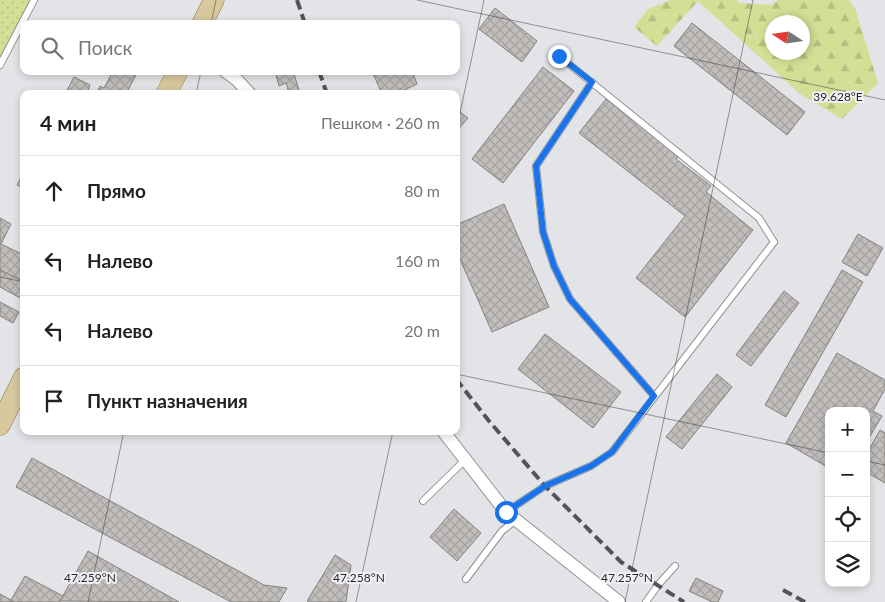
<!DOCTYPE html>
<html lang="ru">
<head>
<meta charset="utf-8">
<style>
	body { margin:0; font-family:Lato,sans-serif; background:#f2f2f2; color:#222 }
	.controls { position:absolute; right:15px; bottom:15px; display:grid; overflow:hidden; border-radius:10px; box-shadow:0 2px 8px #0003 }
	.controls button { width:45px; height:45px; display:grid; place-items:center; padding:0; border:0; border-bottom:1px solid #e0e0e0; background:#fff; color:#222; font:25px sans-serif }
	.compass { position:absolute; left:765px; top:15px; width:45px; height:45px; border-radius:50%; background:#fff; box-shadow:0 2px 8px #0003; rotate:282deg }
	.stop { position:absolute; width:15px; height:15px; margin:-11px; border:4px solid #1a73e8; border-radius:50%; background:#fff }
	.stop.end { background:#1a73e8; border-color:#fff; box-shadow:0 1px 5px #0008 }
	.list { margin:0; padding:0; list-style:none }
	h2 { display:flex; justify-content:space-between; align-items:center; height:65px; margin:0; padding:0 20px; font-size:21px }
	h2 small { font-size:16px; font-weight:400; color:#767676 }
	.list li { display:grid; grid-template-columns:32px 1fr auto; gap:15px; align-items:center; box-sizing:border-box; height:70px; padding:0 20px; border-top:1px solid #e0e0e0 }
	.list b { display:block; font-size:19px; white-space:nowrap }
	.list em { font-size:16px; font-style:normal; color:#767676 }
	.icon { flex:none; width:28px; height:28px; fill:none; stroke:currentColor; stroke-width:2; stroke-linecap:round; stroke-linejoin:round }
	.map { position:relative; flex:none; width:885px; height:602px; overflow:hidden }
	.search { position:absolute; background:#fff; box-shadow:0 2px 8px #0003; left:20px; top:20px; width:440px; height:55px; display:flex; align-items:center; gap:12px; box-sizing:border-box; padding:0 18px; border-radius:10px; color:#767676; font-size:19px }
	.panel { position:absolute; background:#fff; box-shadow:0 2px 8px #0003; left:20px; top:90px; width:440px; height:345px; border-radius:10px }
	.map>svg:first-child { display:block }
	.green { fill:url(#green-dots) }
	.forest { fill:url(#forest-firs); fill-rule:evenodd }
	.building { fill:url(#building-cross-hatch); stroke:#85827f }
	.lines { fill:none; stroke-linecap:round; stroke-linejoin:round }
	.service-casing { stroke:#929295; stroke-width:8 }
	.minor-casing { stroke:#929295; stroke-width:14 }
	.primary-casing { stroke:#88784a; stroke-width:21 }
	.service { stroke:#fff; stroke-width:6 }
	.minor { stroke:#fff; stroke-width:12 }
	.primary { stroke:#d7c89e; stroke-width:20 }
	.rail { stroke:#535455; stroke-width:4; stroke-dasharray:10 5; stroke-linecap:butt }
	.route { stroke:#1a73e8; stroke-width:6 }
	.ticks { fill:none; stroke:#272728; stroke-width:1; stroke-opacity:0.45 }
	.ticks-label { font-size:12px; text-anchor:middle; fill:#272728; stroke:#f0f1f5; stroke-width:4; stroke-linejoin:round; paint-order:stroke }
</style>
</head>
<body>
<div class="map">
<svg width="885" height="602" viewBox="0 0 885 602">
	<defs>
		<pattern id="green-dots" width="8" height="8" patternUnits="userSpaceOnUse" patternTransform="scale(1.25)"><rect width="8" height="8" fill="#d4de95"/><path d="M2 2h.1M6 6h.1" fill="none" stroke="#b6be80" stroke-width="1.8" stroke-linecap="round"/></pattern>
		<pattern id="forest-firs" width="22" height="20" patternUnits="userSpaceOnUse" patternTransform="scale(1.25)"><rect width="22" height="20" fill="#d4de95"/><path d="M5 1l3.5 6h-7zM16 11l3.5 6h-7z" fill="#b6be80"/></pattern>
		<pattern id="building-cross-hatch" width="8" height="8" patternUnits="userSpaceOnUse" patternTransform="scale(1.25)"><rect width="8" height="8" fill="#c1bdbb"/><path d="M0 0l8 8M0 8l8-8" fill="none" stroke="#a6a2a1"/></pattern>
	</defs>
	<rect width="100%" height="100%" fill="#e3e4e7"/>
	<polygon class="green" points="0,0 36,0 0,71"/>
	<path class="forest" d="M671 0H737L738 3 772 5 778 0H849L855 8 878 83 842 119 800 94 698 1 657 46 634 27 648 9ZM772 22H802V52H772Z"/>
	<g class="building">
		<polygon points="495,8 537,41 522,62 479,29"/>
		<polygon points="692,23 805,112 787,135 674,46"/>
		<polygon points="543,67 574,91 503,183 472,159"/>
		<polygon points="113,71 138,71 126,94 96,94 100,86 104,88"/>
		<polygon points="275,71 293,71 299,90 289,93 286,83 279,86"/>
		<polygon points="372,71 412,71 417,84 396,94 382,94"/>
		<polygon points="74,77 90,85 88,91 94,94 65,94"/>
		<polygon points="606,99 679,156 676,159 711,186 706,192 753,230 685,317 636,278 685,216 579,133"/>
		<polygon points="456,109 468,118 456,132"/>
		<polygon points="24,172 24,188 17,185"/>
		<polygon points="504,204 549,307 492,332 456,250 456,225"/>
		<polygon points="0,218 11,224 1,244 24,255 24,282 0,270"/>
		<polygon points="858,234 883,248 867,276 842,262"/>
		<polygon points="0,270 24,282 24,300 0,287"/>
		<polygon points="842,270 863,282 786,417 765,405"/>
		<polygon points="784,291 799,303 751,366 736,355"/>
		<polygon points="0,302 19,312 13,323 0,316"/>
		<polygon points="545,334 621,392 593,428 518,369"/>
		<polygon points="837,353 885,380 885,389 873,411 882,416 866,443 866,411 829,411 829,468 786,443"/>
		<polygon points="717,374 732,387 682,449 666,437"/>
		<polygon points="880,430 885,433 885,483 866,472 866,455"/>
		<polygon points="32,458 264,585 287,588 279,602 231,602 16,487"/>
		<polygon points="454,509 481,533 457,561 430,537"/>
		<polygon points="88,551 179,602 60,601"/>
		<polygon points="335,555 351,565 346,602 309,602 307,601"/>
		<polygon points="25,576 63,596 60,602 14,602 11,600"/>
		<polygon points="696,578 723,591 718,602 712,602 689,591"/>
		<polygon points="0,594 11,600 14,602 0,602"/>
	</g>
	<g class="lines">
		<g class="service-casing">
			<g id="service">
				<polyline points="0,65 34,0"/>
				<polyline points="592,82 536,166 543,232 554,266 570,299 654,396"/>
				<polyline points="423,501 465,460"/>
				<polyline points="506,512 545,486 591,466 612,452 774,242 759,218 559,56"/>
				<polyline points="466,579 502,531 516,520"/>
				<polyline points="646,602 658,585 675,566"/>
			</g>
		</g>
		<g class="minor-casing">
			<g id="minor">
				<polyline points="225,71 237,80 250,94"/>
				<polyline points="443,431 506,512 619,602"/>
			</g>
		</g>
		<g class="primary-casing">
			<g id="primary">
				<polyline points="202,24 214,0"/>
				<polyline points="166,94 178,71"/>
				<polyline points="0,425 24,377"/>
			</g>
		</g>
		<use href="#service" class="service"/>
		<use href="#minor" class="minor"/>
		<use href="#primary" class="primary"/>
		<g class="rail">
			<polyline points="297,0 305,24"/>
			<polyline points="319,71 327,94"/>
			<polyline points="456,379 489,421 545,486 621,562 684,602"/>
			<polyline points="783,590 805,602"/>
		</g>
	</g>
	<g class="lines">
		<polyline class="route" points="506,512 545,486 591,466 612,452 654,396 570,299 554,266 543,232 536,166 592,82 559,56"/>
	</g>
	<path class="ticks" d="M417 0 885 100M211 24 216 0M196 94 201 71M456 132 484 0M0 277 24 282M456 374 829 453M866 461 885 465M88 602 124 431M356 602 393 431M625 602 753 0"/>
	<g class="ticks-label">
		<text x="838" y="101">39.628°E</text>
		<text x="90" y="582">47.259°N</text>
		<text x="359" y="582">47.258°N</text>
		<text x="627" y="582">47.257°N</text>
	</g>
</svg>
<div class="controls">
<button>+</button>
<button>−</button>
<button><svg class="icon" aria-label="locate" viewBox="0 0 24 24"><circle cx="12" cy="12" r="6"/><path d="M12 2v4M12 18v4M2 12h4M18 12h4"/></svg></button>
<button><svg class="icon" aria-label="layers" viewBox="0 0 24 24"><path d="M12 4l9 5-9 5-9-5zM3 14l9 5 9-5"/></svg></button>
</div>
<svg class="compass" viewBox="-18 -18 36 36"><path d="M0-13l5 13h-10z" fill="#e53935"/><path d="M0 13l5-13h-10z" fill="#767676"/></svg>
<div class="stop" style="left:506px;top:512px"></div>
<div class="stop end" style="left:559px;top:56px"></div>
<div class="search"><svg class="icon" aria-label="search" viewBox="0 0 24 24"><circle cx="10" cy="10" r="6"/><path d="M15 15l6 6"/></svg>Поиск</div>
<section class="panel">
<h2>4 мин<small>Пешком · 260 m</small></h2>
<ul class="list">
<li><svg class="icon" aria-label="ahead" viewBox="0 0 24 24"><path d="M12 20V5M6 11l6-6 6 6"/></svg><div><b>Прямо</b></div><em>80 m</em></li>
<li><svg class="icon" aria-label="left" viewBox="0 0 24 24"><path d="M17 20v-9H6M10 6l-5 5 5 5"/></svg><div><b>Налево</b></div><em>160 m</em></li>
<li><svg class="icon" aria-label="left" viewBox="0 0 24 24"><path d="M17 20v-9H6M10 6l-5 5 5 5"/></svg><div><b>Налево</b></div><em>20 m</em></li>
<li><svg class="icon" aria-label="arrive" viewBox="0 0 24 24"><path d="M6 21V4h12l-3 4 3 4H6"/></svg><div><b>Пункт назначения</b></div></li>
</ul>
</section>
</div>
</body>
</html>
